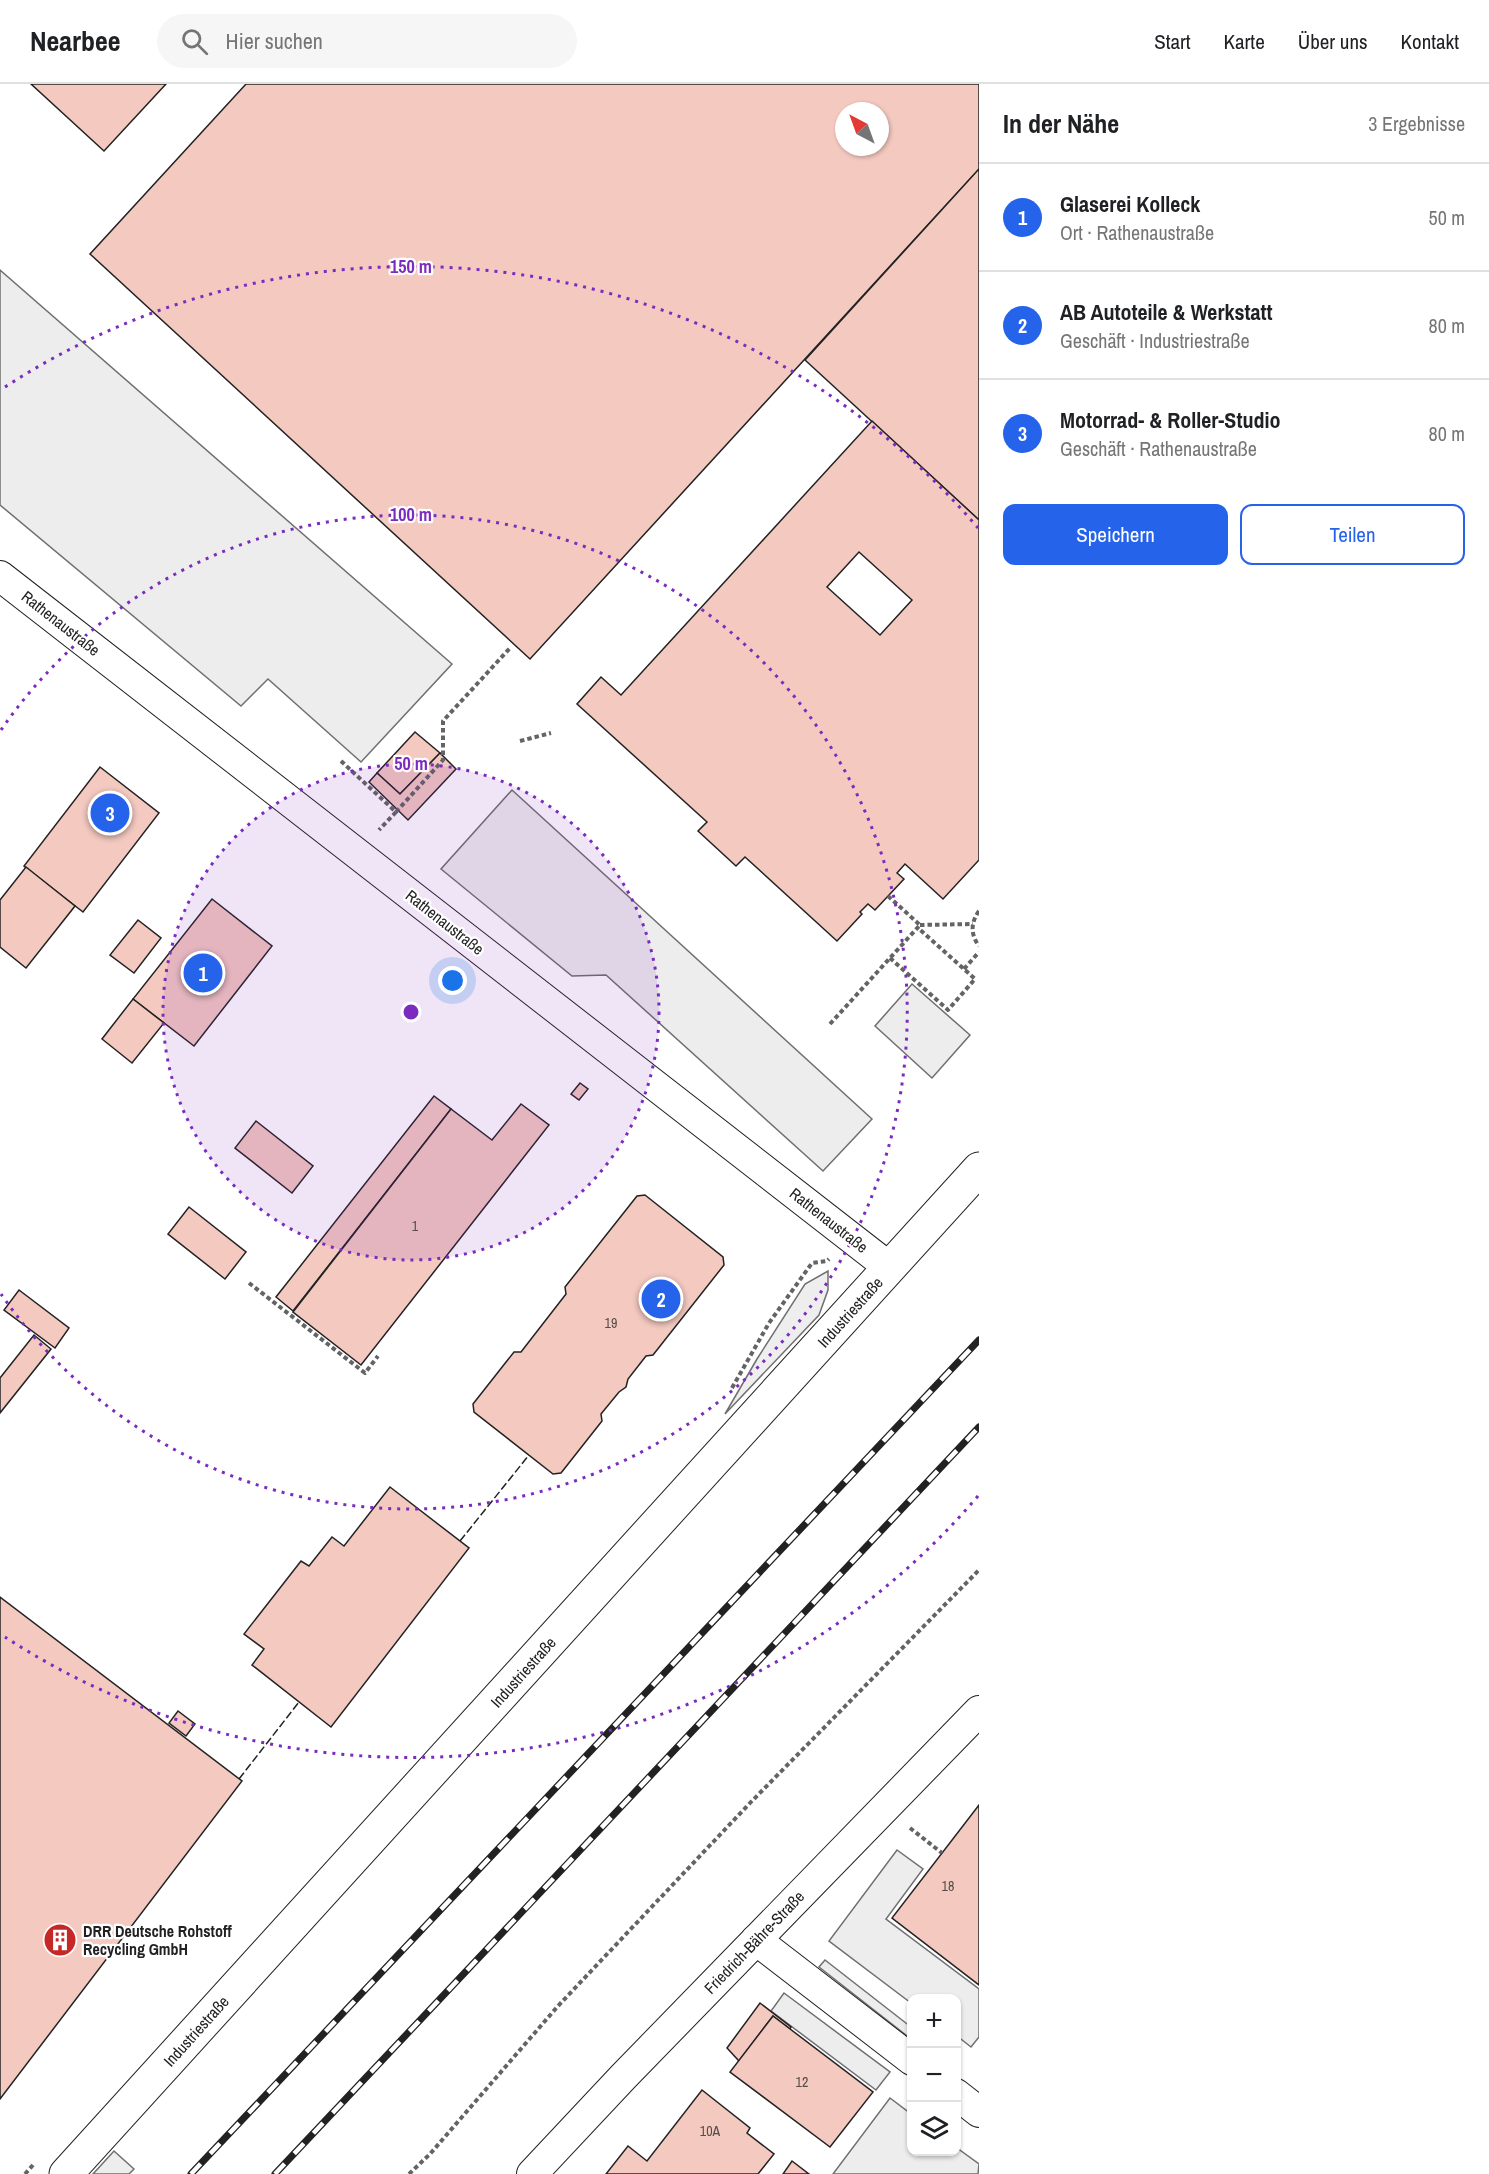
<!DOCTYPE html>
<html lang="de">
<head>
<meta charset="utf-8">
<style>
	body { margin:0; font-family:"Archivo Narrow",sans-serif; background:#f6f6f6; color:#202124 }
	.controls { position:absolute; right:18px; bottom:18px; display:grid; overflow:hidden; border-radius:12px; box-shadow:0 2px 4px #0004 }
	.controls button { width:54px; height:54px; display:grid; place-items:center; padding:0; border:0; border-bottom:2px solid #e0e0e0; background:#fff; color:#202124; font:30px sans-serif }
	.compass { position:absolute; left:835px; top:18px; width:54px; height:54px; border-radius:50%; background:#fff; box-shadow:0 2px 4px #0004; rotate:319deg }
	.you { position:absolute; left:453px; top:897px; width:21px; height:21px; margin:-15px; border:4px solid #fff; border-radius:50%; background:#1a73e8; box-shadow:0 0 0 9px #1a73e833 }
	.badge { display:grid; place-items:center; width:39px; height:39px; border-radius:50%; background:#2563eb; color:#fff; font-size:20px; font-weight:700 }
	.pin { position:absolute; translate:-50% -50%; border:3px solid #fff; box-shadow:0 2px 6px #0006 }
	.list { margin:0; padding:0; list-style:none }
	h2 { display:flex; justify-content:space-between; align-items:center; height:78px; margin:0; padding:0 24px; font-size:26px }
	h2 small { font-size:20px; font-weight:400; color:#757577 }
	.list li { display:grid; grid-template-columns:39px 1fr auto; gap:18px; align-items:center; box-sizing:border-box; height:108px; padding:0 24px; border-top:2px solid #e0e0e0 }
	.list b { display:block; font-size:22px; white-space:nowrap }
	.list p { margin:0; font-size:20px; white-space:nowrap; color:#757577 }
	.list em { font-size:20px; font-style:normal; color:#757577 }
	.actions { display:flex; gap:12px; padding:18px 24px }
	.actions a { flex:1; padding:14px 0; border:2px solid #2563eb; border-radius:12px; text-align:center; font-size:21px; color:#2563eb }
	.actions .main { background:#2563eb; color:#fff }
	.icon { flex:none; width:33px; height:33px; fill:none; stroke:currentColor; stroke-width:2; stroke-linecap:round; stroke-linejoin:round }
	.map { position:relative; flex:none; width:979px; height:2090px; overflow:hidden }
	header { display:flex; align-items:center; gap:36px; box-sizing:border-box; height:84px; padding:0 30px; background:#fff; border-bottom:2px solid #e0e0e0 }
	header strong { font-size:28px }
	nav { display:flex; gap:33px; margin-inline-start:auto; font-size:21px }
	.search { width:420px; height:54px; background:#f6f6f6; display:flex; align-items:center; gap:15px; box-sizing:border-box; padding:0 21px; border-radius:33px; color:#757577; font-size:22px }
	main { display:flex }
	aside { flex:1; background:#fff }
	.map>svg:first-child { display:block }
	.green { fill:#eee; stroke:#6f6f6f; stroke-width:1.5 }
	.parking { fill:#ededed; stroke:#6f6f6f; stroke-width:1.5 }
	.building { fill:#f3c9c0; stroke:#222; stroke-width:1.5; fill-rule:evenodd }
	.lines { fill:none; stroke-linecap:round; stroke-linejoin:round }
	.minor-casing { stroke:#222; stroke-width:32 }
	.tertiary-casing { stroke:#222; stroke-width:35 }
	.path { stroke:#646464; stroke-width:4; stroke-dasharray:4.5 3; stroke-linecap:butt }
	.minor { stroke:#fff; stroke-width:30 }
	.tertiary { stroke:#fff; stroke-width:33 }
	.rail-casing { stroke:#222; stroke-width:7 }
	.rail { stroke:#fff; stroke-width:4.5; stroke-dasharray:14; stroke-linecap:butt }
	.fence { stroke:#222; stroke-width:1.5; stroke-dasharray:8 3; stroke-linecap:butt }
	.ring { fill:none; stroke:#7b2cbf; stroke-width:3; stroke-dasharray:3 6 }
	.labels { text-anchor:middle; stroke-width:4.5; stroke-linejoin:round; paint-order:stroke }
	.number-label { font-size:14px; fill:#564c4a }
	.street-label { font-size:16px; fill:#222; stroke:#fff }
	.poi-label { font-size:16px; font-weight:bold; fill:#222; stroke:#fff; text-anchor:start }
	.centre { fill:#7b2cbf; stroke:#fff; stroke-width:3 }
	.ring-label { font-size:18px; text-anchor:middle; font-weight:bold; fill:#7b2cbf; stroke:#fff; stroke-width:4.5; stroke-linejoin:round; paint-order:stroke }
</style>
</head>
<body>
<header>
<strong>Nearbee</strong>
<div class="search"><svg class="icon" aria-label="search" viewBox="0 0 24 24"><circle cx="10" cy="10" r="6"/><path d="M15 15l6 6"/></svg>Hier suchen</div>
<nav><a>Start</a><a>Karte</a><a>Über uns</a><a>Kontakt</a></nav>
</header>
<main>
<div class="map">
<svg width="979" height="2090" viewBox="0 0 979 2090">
	<rect width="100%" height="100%" fill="#fff"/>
	<polygon class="green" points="828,1187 828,1206 819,1231 725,1330 757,1275 805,1200"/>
	<g class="parking">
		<polygon points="0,186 452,580 361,678 268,595 241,622 0,421"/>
		<polygon points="512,706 872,1035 823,1087 606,891 572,892 441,785"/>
		<polygon points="912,900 970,951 932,994 875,942"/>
		<polygon points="897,1766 923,1785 886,1835 979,1905 979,1953 971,1963 957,1952 956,1914 912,1914 911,1919 829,1857"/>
		<polygon points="825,1876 911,1943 911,1955 819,1883"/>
		<polygon points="784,1909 890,1988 876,2006 771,1927"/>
		<polygon points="890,2014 911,2030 912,2068 956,2068 957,2064 979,2080 978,2090 833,2090"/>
		<polygon points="114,2067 134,2085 129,2090 93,2090"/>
	</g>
	<g class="building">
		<polygon points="31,0 166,0 104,67"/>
		<path d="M246 0H979V85L530 575 90 170ZM844 27H880V63H844Z"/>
		<polygon points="979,85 979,436 805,276"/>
		<path d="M872 337 979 436V776L943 815 905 780 897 789 904 795 875 826 868 820 860 828 862 830 837 857 745 773 736 782 698 747 707 738 577 620 601 593 621 611ZM859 468 912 516 880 551 827 503Z"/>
		<polygon points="415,648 440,669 400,710 377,689"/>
		<polygon points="440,669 456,685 408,736 369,698 377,689 400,710"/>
		<polygon points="100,683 159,729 83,828 24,782"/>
		<polygon points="26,783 75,822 26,884 0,863 0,816"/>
		<polygon points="212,815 272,862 194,962 133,915"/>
		<polygon points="138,836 161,854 134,889 110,871"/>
		<polygon points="133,915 164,939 132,979 102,955"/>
		<polygon points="580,999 588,1005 579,1016 571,1010"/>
		<polygon points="434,1012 451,1025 293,1227 276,1213"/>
		<polygon points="521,1020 549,1041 361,1281 293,1228 451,1025 492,1056"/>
		<polygon points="256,1037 313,1082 292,1109 235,1064"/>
		<polygon points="645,1111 723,1173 724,1181 653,1271 646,1272 628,1295 626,1303 619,1308 601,1330 602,1337 561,1389 553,1390 474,1328 473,1320 514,1268 521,1268 566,1210 565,1203 637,1112"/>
		<polygon points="189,1123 246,1168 225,1195 168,1150"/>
		<polygon points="19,1206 69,1244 55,1264 4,1226"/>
		<polygon points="34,1251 51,1265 0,1329 0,1294"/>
		<polygon points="390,1403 469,1464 331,1643 252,1581 264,1565 244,1550 301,1477 309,1482 332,1453 344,1462"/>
		<polygon points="0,1513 242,1697 0,2015"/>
		<polygon points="178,1627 195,1640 186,1652 169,1639"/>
		<polygon points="979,1721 979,1901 892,1834"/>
		<polygon points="760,1919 791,1943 790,1945 773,1932 739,1977 727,1964"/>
		<polygon points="773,1932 873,2008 830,2063 730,1988"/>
		<polygon points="702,2006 750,2044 747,2049 774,2070 758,2090 606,2090 628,2062 647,2077"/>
		<polygon points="792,2077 809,2090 783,2090"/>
	</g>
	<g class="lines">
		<g class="minor-casing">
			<g id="minor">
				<polyline points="0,492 890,1184"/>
				<polyline points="756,1856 912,1976"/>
				<polyline points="956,2010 979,2028"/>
				<polyline points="532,2090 623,1993 979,1627"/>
			</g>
		</g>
		<g class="tertiary-casing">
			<polyline id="tertiary" points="66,2090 979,1085"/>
		</g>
		<g class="path">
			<polyline points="520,657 551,649"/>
			<polyline points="341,677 396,728 379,746"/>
			<polyline points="396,728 443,676 443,637 510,564"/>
			<path d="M979 827C971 838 970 850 979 862"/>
			<polyline points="920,841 973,840"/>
			<polyline points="890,874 948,926 975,895 918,844"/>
			<polyline points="964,885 979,868"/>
			<polyline points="830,940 920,841 888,812"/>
			<polyline points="249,1199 365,1289 378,1272"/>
			<polyline points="732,1304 769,1239 812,1179 827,1177 829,1175"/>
			<polyline points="910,1744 942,1769"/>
			<polyline points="25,2090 33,2081"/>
			<polyline points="409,2090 430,2070 558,1922 750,1719 979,1486"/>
		</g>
		<use href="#minor" class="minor"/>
		<use href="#tertiary" class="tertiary"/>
		<g class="rail-casing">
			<g id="rail">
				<polyline points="191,2090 979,1256"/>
				<polyline points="275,2090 979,1343"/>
			</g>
		</g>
		<use href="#rail" class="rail"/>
		<g class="fence">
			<polyline points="460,1457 529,1371"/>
			<polyline points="239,1695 299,1618"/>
		</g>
	</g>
	<circle cx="411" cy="928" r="248" fill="#7b2cbf" fill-opacity=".12"/>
	<g class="ring">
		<circle cx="411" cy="928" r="248"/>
		<path d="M1 646A497 497 0 1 1 1 1210"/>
		<path d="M978 1412A745 745 0 0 1 5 1553M5 303A745 745 0 0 1 978 444"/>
	</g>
	<defs>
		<g id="building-disc" transform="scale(1.725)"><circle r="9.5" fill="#c62828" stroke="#fff"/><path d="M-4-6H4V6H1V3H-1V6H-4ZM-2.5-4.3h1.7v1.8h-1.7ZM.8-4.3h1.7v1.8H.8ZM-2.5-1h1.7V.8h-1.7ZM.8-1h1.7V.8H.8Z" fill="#fff"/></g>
	</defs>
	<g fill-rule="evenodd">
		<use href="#building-disc" x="60" y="1856"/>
	</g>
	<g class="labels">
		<g class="number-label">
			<text x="415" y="1147">1</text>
			<text x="611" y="1244">19</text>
			<text x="948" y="1807">18</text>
			<text x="802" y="2003">12</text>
			<text x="710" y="2052">10A</text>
		</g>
		<g class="street-label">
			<text transform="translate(61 539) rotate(38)" y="6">Rathenaustraße</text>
			<text transform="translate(445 838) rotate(38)" y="6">Rathenaustraße</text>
			<text transform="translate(829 1136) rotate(38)" y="6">Rathenaustraße</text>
			<text transform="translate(850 1228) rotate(-48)" y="6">Industriestraße</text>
			<text transform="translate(523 1588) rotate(-48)" y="6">Industriestraße</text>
			<text transform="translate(754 1858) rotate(-46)" y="6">Friedrich-Bähre-Straße</text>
			<text transform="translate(196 1947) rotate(-48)" y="6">Industriestraße</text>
		</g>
		<g class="poi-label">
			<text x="83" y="1853">DRR Deutsche Rohstoff<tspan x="83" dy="18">Recycling GmbH</tspan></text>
		</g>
	</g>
	<circle cx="411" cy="928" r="9" class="centre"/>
	<g class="ring-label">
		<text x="411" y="189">150 m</text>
		<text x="411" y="437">100 m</text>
		<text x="411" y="686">50 m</text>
	</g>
</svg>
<div class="controls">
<button>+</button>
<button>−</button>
<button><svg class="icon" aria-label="layers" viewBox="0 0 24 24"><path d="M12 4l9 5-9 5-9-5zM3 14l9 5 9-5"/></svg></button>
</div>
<svg class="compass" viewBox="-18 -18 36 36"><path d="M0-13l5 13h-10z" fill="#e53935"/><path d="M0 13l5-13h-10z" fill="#757577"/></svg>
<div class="you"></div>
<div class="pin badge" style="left:203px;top:889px">1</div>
<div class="pin badge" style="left:661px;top:1215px">2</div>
<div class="pin badge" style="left:110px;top:729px">3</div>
</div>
<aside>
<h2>In der Nähe<small>3 Ergebnisse</small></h2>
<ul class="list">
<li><span class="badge">1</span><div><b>Glaserei Kolleck</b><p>Ort · Rathenaustraße</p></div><em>50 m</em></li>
<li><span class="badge">2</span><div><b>AB Autoteile &amp; Werkstatt</b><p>Geschäft · Industriestraße</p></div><em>80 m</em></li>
<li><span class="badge">3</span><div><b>Motorrad- &amp; Roller-Studio</b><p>Geschäft · Rathenaustraße</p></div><em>80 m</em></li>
</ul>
<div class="actions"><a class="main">Speichern</a><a>Teilen</a></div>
</aside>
</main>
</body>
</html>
